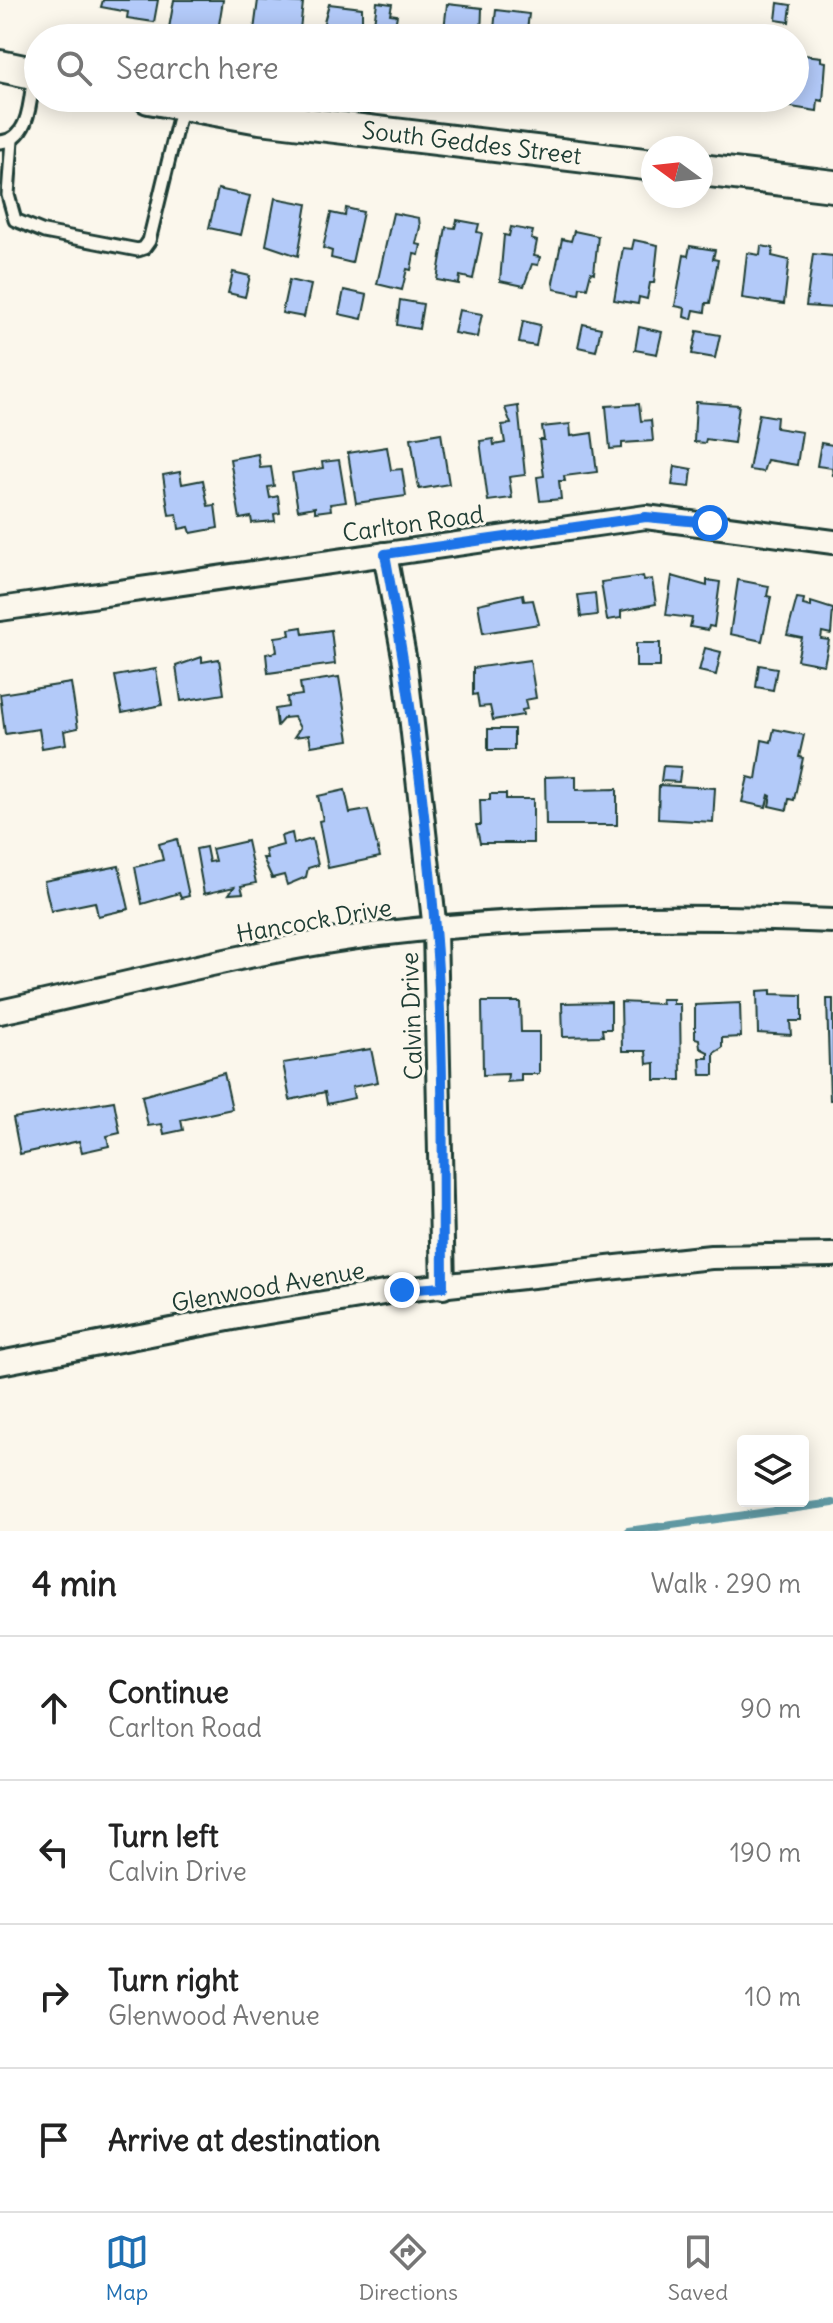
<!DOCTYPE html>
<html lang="en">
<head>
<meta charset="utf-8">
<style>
	body { margin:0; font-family:Delius,sans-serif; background:#f6f6f6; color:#222 }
	.controls { position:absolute; right:24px; bottom:24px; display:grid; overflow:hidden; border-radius:8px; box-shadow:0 4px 20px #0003 }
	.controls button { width:72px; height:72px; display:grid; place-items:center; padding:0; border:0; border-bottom:2px solid #e0e0e0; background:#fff; color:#222; font:40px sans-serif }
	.compass { position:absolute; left:641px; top:136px; width:72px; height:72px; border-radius:50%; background:#fff; box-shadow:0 4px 20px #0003; rotate:285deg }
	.stop { position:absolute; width:24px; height:24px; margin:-18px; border:6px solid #1a73e8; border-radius:50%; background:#fff }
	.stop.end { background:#1a73e8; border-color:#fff; box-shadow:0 2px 8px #0008 }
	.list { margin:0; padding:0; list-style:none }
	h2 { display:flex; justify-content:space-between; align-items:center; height:104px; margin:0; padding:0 32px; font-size:34px }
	h2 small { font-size:26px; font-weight:400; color:#767676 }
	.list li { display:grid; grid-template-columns:52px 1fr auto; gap:24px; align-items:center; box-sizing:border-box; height:144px; padding:0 32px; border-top:2px solid #e0e0e0 }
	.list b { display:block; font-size:30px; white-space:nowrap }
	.list p { margin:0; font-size:26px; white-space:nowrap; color:#767676 }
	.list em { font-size:26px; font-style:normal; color:#767676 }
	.icon { flex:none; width:44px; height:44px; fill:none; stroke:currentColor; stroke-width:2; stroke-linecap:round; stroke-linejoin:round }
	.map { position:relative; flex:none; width:833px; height:1531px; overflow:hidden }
	.search { position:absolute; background:#fff; box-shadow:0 4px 20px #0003; left:24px; right:24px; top:24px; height:88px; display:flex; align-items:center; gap:20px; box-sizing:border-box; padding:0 28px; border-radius:44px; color:#767676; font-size:30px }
	.sheet { height:680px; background:#fff }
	nav { display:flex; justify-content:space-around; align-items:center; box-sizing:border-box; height:112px; border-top:2px solid #e0e0e0; background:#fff; font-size:22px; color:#767676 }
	nav a { display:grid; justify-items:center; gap:4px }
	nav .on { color:#1f6fb2 }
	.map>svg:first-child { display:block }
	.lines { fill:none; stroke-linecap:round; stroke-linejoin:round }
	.stream { stroke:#6098a2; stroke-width:8 }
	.building { fill:#b3caf9; stroke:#1f3d34; stroke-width:2 }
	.service-casing { stroke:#1f3d34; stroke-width:17 }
	.minor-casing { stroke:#1f3d34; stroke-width:28 }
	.secondary-casing { stroke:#1f3d34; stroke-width:36 }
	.service { stroke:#fbf7ec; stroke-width:11 }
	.minor { stroke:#fbf7ec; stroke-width:22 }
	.secondary { stroke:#fbf7ec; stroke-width:30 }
	.route { stroke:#1a73e8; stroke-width:10 }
	.labels { text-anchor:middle; stroke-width:6; stroke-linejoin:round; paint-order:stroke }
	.street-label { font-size:24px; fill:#1f3d34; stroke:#fbf7ec }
</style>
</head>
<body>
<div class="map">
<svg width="833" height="1531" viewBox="0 0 833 1531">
	<rect width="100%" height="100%" fill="#fbf7ec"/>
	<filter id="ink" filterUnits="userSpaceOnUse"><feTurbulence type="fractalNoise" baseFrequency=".0125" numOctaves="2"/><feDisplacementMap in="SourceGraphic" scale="16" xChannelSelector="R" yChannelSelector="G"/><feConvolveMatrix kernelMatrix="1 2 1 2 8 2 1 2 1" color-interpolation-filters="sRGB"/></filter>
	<g filter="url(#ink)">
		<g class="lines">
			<polyline class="stream" points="628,1531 833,1503"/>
		</g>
		<g class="building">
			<polygon points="103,0 158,0 154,22 127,18 128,12 101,7"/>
			<polygon points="174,0 223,0 217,37 201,34 196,38 192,37 193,32 169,28"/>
			<polygon points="258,0 303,3 299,38 253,38"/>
			<polygon points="377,2 392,4 390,14 397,15 395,26 422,29 420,38 372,38"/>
			<polygon points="778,3 791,5 789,22 776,20"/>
			<polygon points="329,4 362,8 362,35 358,38 325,38 326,33 321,33"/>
			<polygon points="447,4 482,8 481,38 443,38"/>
			<polygon points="496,10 529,14 526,38 493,38"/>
			<polygon points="796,54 821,57 821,61 826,62 823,101 818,100 817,111 791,107 792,98 795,98"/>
			<polygon points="218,189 250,196 241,235 209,228"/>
			<polygon points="275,198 307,204 298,256 266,245"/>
			<polygon points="346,208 363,212 352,263 331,258 332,251 323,248 331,213 345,216"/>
			<polygon points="393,213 419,218 420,227 416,244 421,245 419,255 414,254 411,270 407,269 402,290 377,284"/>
			<polygon points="457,220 479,224 477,232 482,233 473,279 460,276 459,284 437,280 446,227 455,228"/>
			<polygon points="511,227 533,231 531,239 537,241 534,256 540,257 538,265 532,264 524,286 500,281 504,235 509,236"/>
			<polygon points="574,231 598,236 594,273 591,272 587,288 580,287 579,294 554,289 553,282 562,239 571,241"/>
			<polygon points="634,240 658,245 654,283 650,283 647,299 639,297 638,304 614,300 623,248 632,249"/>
			<polygon points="690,246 715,250 713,259 718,260 710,303 706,303 705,312 694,310 692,319 684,317 685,308 675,306 684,255 688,256"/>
			<polygon points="761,246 773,248 772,256 789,260 784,304 742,298 747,253 760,255"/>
			<polygon points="813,254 833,256 833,308 806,306"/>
			<polygon points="233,272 250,276 245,297 228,293"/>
			<polygon points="289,280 311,285 304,317 282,313"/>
			<polygon points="344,290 367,295 362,319 339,314"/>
			<polygon points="400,300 423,304 419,329 397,325"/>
			<polygon points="459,310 482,314 477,337 454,333"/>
			<polygon points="523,321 540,325 536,346 519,343"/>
			<polygon points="583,324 601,328 596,351 578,347"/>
			<polygon points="639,327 662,332 657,354 635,350"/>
			<polygon points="697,331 720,335 715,358 692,354"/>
			<polygon points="696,402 739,405 734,443 706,439 705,443 694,442"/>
			<polygon points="639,404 641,421 651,420 653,441 622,443 622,448 610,449 606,406"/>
			<polygon points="518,406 525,475 509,477 512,498 488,501 480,441 493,439 494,445 505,443 502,425 511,424 505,408"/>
			<polygon points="759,414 777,417 776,428 802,432 797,465 767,460 763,472 749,470"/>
			<polygon points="570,424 571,436 592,433 597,472 564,476 565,481 559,481 561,499 540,501 537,477 544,476 539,440 544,440 542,427"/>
			<polygon points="441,433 449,484 419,489 411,438"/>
			<polygon points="821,443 833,445 833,476 832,468 817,466"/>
			<polygon points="387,447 391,470 402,469 406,496 356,503 348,453"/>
			<polygon points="258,454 260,468 271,467 274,486 268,487 270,498 278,496 280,513 274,514 275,521 252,523 251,517 240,519 230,459"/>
			<polygon points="339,460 346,502 330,504 331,510 315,512 315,507 298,510 292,473 323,468 322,462"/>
			<polygon points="675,466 692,469 690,487 672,485"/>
			<polygon points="180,472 182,484 203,480 208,506 215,505 218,528 191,533 189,527 179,529 177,514 169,515 163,475"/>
			<polygon points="643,576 644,580 652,579 656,604 621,611 621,618 607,620 601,582"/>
			<polygon points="672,576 707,586 707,580 720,582 714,627 709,626 708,630 690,627 692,618 666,615"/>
			<polygon points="738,580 769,586 767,596 771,597 762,641 730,634"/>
			<polygon points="595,593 597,615 581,617 578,595"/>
			<polygon points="523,594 524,601 533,600 539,624 483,633 478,604"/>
			<polygon points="797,598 804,599 803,605 811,607 811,602 833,609 831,634 822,632 821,639 829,640 824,665 797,660 802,638 787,635"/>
			<polygon points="302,627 303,634 331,630 335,664 268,673 266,654 277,652 275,637 290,635 289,629"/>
			<rect x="636" y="643" width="24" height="24"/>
			<polygon points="705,648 721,652 716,675 699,671"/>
			<polygon points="202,657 202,662 219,659 224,694 181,701 176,666"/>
			<polygon points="530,660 536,698 525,700 527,709 522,710 523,715 493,720 490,706 479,707 477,694 473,695 473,668"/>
			<polygon points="759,665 777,668 773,690 756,687"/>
			<polygon points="156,669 162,705 122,713 115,676"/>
			<polygon points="339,677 349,740 311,746 309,735 294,737 300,728 294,717 284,718 277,726 275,709 288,707 287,697 302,695 300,683"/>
			<polygon points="71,683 78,728 64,731 66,744 42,748 39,729 5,734 0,694"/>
			<rect x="488" y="729" width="26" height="21"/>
			<polygon points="774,729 804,735 799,757 803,758 794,800 789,799 787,810 769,806 771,796 769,795 766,807 742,802 748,777 756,779 762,740 771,742"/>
			<polygon points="663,766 681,767 679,782 661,781"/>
			<polygon points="576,776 576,790 617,789 617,825 546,825 545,777"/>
			<polygon points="659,785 715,788 713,822 658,819"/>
			<polygon points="345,790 350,813 368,810 380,857 328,868 319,821 323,820 318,796"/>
			<polygon points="490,794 506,794 506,799 533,799 533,843 480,843 476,825 481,825 480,800 490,800"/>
			<polygon points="292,833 294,844 312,839 318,865 308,868 306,877 287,885 284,875 272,878 263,858 267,858 265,850 283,845 281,836"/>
			<polygon points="177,839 189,896 181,898 179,893 142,904 135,867 163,860 159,844"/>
			<polygon points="247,841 256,883 241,886 243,893 229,894 234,887 204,894 196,849 206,847 209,862 215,861 212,849"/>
			<polygon points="119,866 129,909 98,916 95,902 51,911 44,881"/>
			<polygon points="771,990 771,994 802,995 802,1021 790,1021 791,1035 758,1033 757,991"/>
			<polygon points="661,999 673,999 673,1004 680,1004 681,1080 655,1080 655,1063 647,1064 646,1051 622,1051 621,1002 662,1004"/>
			<polygon points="827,999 833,999 833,1100 830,1100"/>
			<polygon points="482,1002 520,1002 521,1032 539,1032 539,1074 521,1074 521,1081 507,1082 508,1074 483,1075"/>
			<polygon points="611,1002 611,1029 602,1029 603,1036 563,1037 562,1003"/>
			<polygon points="740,1003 741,1037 722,1038 722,1048 714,1053 714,1075 701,1075 700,1058 708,1058 708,1052 700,1048 699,1039 695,1038 695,1005"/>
			<polygon points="371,1049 378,1082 352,1087 354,1098 327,1104 325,1092 290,1100 283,1063"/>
			<polygon points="224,1073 232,1109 181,1120 183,1130 164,1134 162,1124 148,1126 142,1096"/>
			<polygon points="114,1101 120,1133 107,1136 109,1146 82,1152 79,1141 20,1154 13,1118"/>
		</g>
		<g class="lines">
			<g class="service-casing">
				<g id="service">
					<polyline points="12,140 8,195 15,220 44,232 138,250 144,248 149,241 182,105"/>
					<path d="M0 142C31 140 30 98 34 74"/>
				</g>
			</g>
			<g class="minor-casing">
				<g id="minor">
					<polyline points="385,554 405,662 435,930 443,1287"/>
					<polyline points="0,609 646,517 833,542"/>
					<path d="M0 1012C126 985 252 950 379 934 527 916 685 915 833 921"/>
					<polyline points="0,1363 244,1316 402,1290 711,1257 833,1255"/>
				</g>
			</g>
			<g class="secondary-casing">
				<g id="secondary">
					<polyline points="0,66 38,74"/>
					<path id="s1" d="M149 98 260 118 653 165"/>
					<polyline points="701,170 833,186"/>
				</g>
			</g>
			<use href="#service" class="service"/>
			<use href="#minor" class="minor"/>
			<use href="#secondary" class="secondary"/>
		</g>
	</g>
	<g class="lines" filter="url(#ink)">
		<path class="route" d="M402 1290 443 1287C442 1168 445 1047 435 928 425 803 408 678 385 554L646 517 710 523"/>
	</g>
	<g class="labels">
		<g class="street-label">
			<text dy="8" stroke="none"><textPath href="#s1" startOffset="326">South Geddes Street</textPath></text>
			<text transform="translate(413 524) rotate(-8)" y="8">Carlton Road</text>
			<text transform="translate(314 921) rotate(-10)" y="8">Hancock Drive</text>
			<text transform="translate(412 1016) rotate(-92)" y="8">Calvin Drive</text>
			<text transform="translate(268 1287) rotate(-10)" y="8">Glenwood Avenue</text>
		</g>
	</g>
</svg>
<div class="controls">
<button><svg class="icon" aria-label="layers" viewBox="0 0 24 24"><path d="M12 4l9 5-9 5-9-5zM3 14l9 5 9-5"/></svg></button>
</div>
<svg class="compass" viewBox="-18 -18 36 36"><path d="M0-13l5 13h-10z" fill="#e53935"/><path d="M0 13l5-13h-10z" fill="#767676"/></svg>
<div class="stop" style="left:710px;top:523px"></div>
<div class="stop end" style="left:402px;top:1290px"></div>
<div class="search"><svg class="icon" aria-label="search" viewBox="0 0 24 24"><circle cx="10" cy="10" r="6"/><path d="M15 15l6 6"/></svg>Search here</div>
</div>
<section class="sheet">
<h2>4 min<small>Walk · 290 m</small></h2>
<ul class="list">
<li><svg class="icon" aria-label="ahead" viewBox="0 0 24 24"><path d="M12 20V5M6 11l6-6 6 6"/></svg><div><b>Continue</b><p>Carlton Road</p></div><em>90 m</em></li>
<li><svg class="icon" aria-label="left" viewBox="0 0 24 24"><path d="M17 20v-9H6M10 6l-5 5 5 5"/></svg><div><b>Turn left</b><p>Calvin Drive</p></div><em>190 m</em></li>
<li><svg class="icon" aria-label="right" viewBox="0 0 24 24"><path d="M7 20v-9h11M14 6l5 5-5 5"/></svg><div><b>Turn right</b><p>Glenwood Avenue</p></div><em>10 m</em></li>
<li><svg class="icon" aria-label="arrive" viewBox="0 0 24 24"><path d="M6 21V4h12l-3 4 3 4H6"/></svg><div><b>Arrive at destination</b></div></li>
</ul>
</section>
<nav>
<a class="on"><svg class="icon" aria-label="map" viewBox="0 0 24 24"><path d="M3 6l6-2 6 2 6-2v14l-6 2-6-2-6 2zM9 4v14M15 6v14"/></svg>Map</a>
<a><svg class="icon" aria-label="directions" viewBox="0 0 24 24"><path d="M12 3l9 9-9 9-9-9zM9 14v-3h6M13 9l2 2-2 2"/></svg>Directions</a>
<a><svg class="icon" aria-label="saved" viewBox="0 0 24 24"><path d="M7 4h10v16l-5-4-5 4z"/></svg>Saved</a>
</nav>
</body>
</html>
